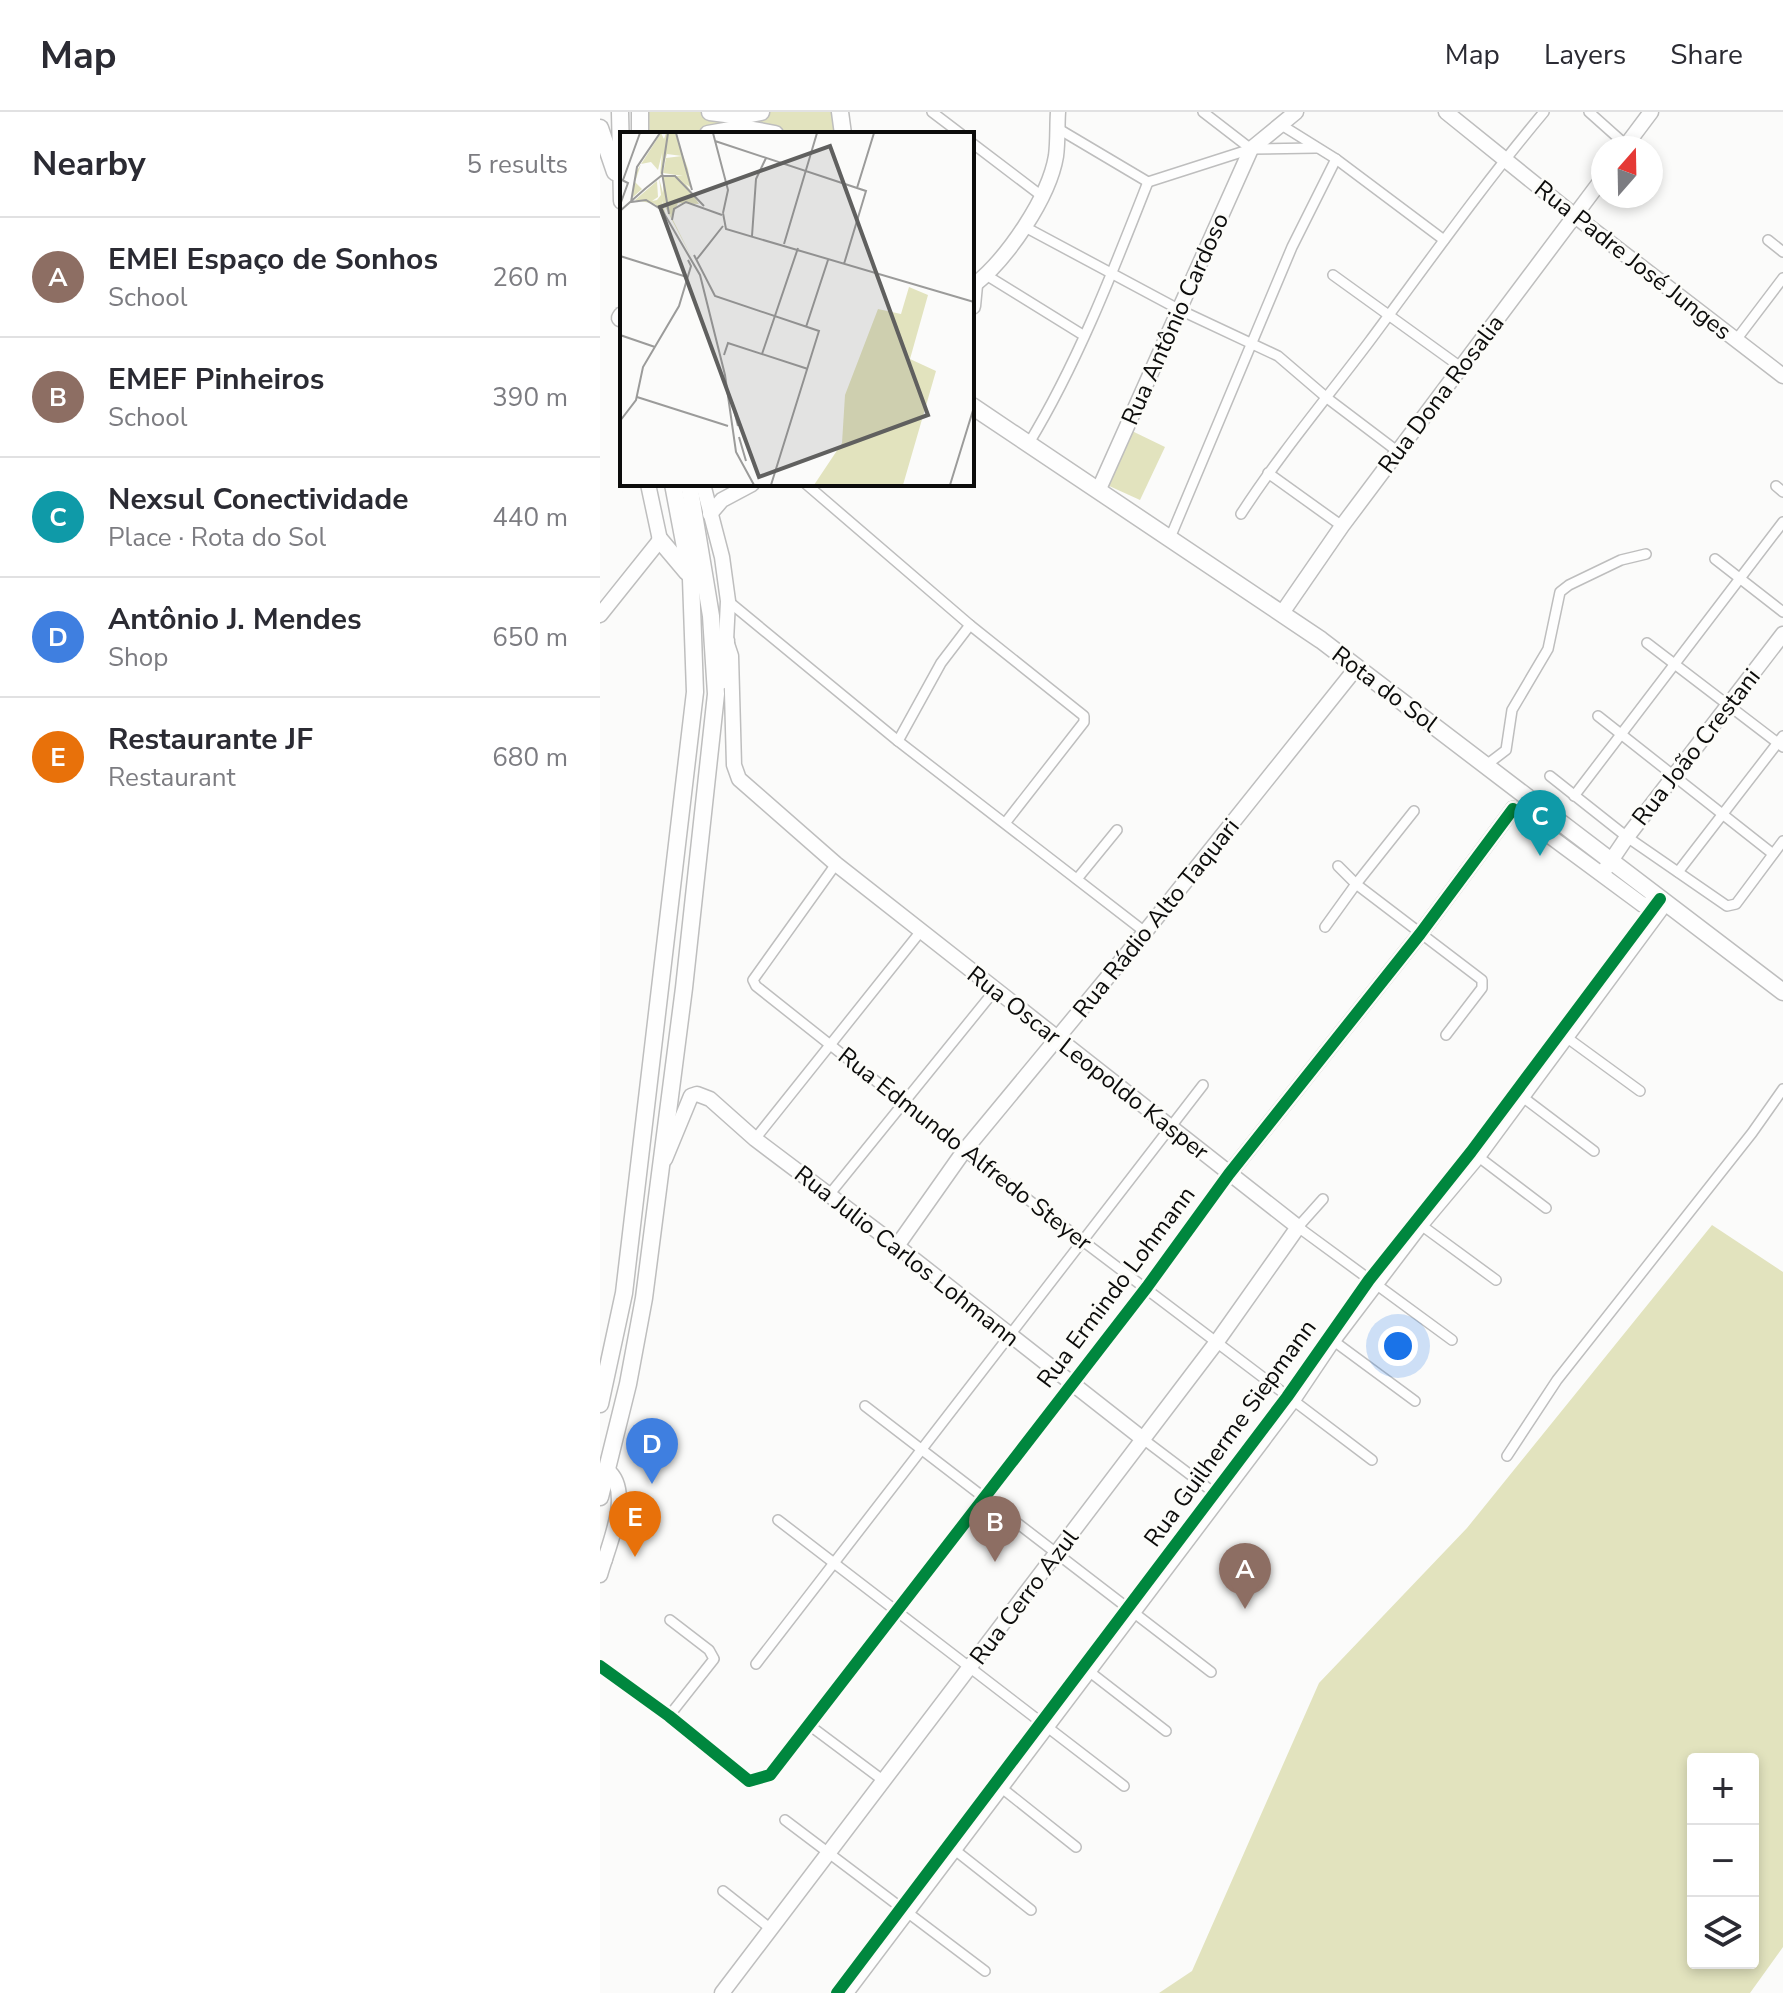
<!DOCTYPE html>
<html lang="en">
<head>
<meta charset="utf-8">
<style>
	body { margin:0; font-family:"Nunito Sans",sans-serif; background:#f7f7f7; color:#2b2b33 }
	.controls { position:absolute; right:24px; bottom:24px; display:grid; overflow:hidden; border-radius:8px; box-shadow:0 4px 12px #0003 }
	.controls button { width:72px; height:72px; display:grid; place-items:center; padding:0; border:0; border-bottom:2px solid #e1e1e2; background:#fff; color:#2b2b33; font:40px sans-serif }
	.compass { position:absolute; left:991px; top:24px; width:72px; height:72px; border-radius:50%; background:#fff; box-shadow:0 4px 12px #0003; rotate:20deg }
	.you { position:absolute; left:798px; top:1234px; width:28px; height:28px; margin:-20px; border:6px solid #fff; border-radius:50%; background:#1a73e8; box-shadow:0 0 0 12px #1a73e833 }
	.badge { display:grid; place-items:center; width:52px; height:52px; border-radius:50%; background:#60605f; color:#fff; font-size:26px; font-weight:700 }
	.pin { position:absolute; translate:-50% -66px; filter:drop-shadow(0 2px 4px #0008) }
	.pin::after { content:''; position:absolute; top:42px; width:28px; height:24px; background:inherit; clip-path:polygon(0 0,100% 0,50% 100%) }
	.list { margin:0; padding:0; list-style:none }
	h2 { display:flex; justify-content:space-between; align-items:center; height:104px; margin:0; padding:0 32px; font-size:34px }
	h2 small { font-size:26px; font-weight:400; color:#7c7c81 }
	.list li { display:grid; grid-template-columns:52px 1fr auto; gap:24px; align-items:center; box-sizing:border-box; height:120px; padding:0 32px; border-top:2px solid #e1e1e2 }
	.list b { display:block; font-size:30px; white-space:nowrap }
	.list p { margin:0; font-size:26px; white-space:nowrap; color:#7c7c81 }
	.list em { font-size:26px; font-style:normal; color:#7c7c81 }
	.icon { flex:none; width:44px; height:44px; fill:none; stroke:currentColor; stroke-width:2; stroke-linecap:round; stroke-linejoin:round }
	.map { position:relative; flex:none; width:1183px; height:1881px; overflow:hidden }
	header { display:flex; align-items:center; gap:48px; box-sizing:border-box; height:112px; padding:0 40px; background:#fff; border-bottom:2px solid #e1e1e2 }
	header strong { font-size:38px }
	nav { display:flex; gap:44px; margin-inline-start:auto; font-size:28px }
	main { display:flex }
	aside { flex:1; background:#fff }
	.map>svg:first-child { display:block }
	.green { fill:#e2e3be; fill-rule:evenodd }
	.lines { fill:none; stroke-linecap:round; stroke-linejoin:round }
	.street-casing { stroke:#bebebe; stroke-width:12 }
	.secondary-casing { stroke:#bebebe; stroke-width:17 }
	.highway-casing { stroke:#bebebe; stroke-width:19 }
	.street { stroke:#fefefe; stroke-width:9 }
	.secondary { stroke:#fefefe; stroke-width:14 }
	.highway { stroke:#fefefe; stroke-width:16 }
	.cycleway-casing { stroke:#fcfcf9; stroke-width:17 }
	.cycleway { stroke:#00873e; stroke-width:12 }
	.labels { text-anchor:middle; stroke-width:6; stroke-linejoin:round; paint-order:stroke }
	.street-label { font-size:24px; fill:#0c0c0b; stroke:#fcfcf9 }
	.inset-road { fill:none; stroke:#9b9b9a; stroke-width:2 }
	.view { fill:#60605f; fill-opacity:0.15; stroke:#60605f; stroke-width:4 }
	.inset-edge { fill:none; stroke:#0c0c0b; stroke-width:4 }
</style>
</head>
<body>
<header>
<strong>Map</strong>
<nav><a>Map</a><a>Layers</a><a>Share</a></nav>
</header>
<main>
<aside>
<h2>Nearby<small>5 results</small></h2>
<ul class="list">
<li><span class="badge" style="background:#8d6e63">A</span><div><b>EMEI Espaço de Sonhos</b><p>School</p></div><em>260 m</em></li>
<li><span class="badge" style="background:#8d6e63">B</span><div><b>EMEF Pinheiros</b><p>School</p></div><em>390 m</em></li>
<li><span class="badge" style="background:#0f9aa8">C</span><div><b>Nexsul Conectividade</b><p>Place · Rota do Sol</p></div><em>440 m</em></li>
<li><span class="badge" style="background:#3f7fe0">D</span><div><b>Antônio J. Mendes</b><p>Shop</p></div><em>650 m</em></li>
<li><span class="badge" style="background:#e8710a">E</span><div><b>Restaurante JF</b><p>Restaurant</p></div><em>680 m</em></li>
</ul>
</aside>
<div class="map">
<svg width="1183" height="1881" viewBox="0 0 1183 1881">
	<rect width="100%" height="100%" fill="#fbfbfa"/>
	<g class="green">
		<polygon points="44,0 234,0 236,22 188,22 169,14 108,17 98,22 44,22"/>
		<polygon points="532,319 565,335 540,388 507,373"/>
		<path d="M1112 1113 1183 1160V1835L1150 1881H559L592 1859 719 1571 867 1416ZM1093 1647H1153V1851H1093Z"/>
	</g>
	<g class="lines">
		<g class="street-casing">
			<g id="street">
				<polyline points="332,0 361,22"/>
				<polyline points="603,0 651,37"/>
				<polyline points="989,0 1026,33"/>
				<polyline points="683,14 736,47 844,128"/>
				<polyline points="457,16 548,70 651,37 716,36"/>
				<polyline points="372,31 443,85"/>
				<polyline points="425,115 580,198 678,244 727,286 797,339"/>
				<polyline points="1168,128 1183,140"/>
				<polyline points="386,163 483,223"/>
				<polyline points="733,163 862,256"/>
				<polyline points="1136,228 1183,166"/>
				<path d="M429 331C478 250 513 159 548 70"/>
				<polyline points="668,361 742,414"/>
				<polyline points="206,372 370,513 484,604 484,610 406,710"/>
				<polyline points="1176,374 1183,380"/>
				<path d="M641 402C680 342 726 287 769 230 827 152 882 74 944 0"/>
				<polyline points="570,426 692,135 736,47"/>
				<polyline points="1115,447 1183,500"/>
				<polyline points="128,489 298,629 545,820"/>
				<polyline points="1047,531 1183,635"/>
				<polyline points="998,604 1173,742"/>
				<polyline points="298,629 341,551 370,513"/>
				<polyline points="885,654 906,638 912,598 948,537 960,480 969,473 1021,448 1046,442"/>
				<polyline points="950,664 1027,725 1127,794 1136,792 1183,729"/>
				<polyline points="974,684 1183,410"/>
				<polyline points="236,752 153,868 156,874 364,1039 772,1348"/>
				<polyline points="738,754 756,772 882,868 882,876 846,923"/>
				<polyline points="1078,760 1183,624"/>
				<polyline points="477,767 517,718"/>
				<polyline points="725,815 756,772 814,699"/>
				<polyline points="966,925 1040,979"/>
				<polyline points="920,983 994,1039"/>
				<polyline points="155,1027 321,819"/>
				<polyline points="876,1043 946,1096"/>
				<polyline points="229,1083 395,878"/>
				<polyline points="723,1087 698,1115 852,1228"/>
				<polyline points="821,1113 896,1168"/>
				<polyline points="731,1227 815,1289"/>
				<polyline points="265,1294 611,1560"/>
				<polyline points="543,1327 617,1383"/>
				<polyline points="907,1344 957,1268 1152,1021 1183,977"/>
				<polyline points="178,1408 524,1674"/>
				<polyline points="156,1552 603,973"/>
				<polyline points="0,1554 69,1604 149,1669 170,1663 547,1175 629,1062"/>
				<polyline points="486,1557 566,1619"/>
				<polyline points="69,1604 114,1547 109,1538 70,1508"/>
				<polyline points="209,1613 284,1669"/>
				<polyline points="398,1673 476,1735"/>
				<polyline points="185,1708 385,1859"/>
				<polyline points="351,1735 431,1798"/>
				<polyline points="123,1779 171,1817"/>
				<polyline points="237,1881 687,1285 769,1168 871,1040 1057,791"/>
				<polyline points="249,1881 694,1291 735,1230 823,1114 880,1046 1067,793"/>
			</g>
		</g>
		<g class="secondary-casing">
			<g id="secondary">
				<polyline points="846,0 975,104 1183,264"/>
				<polyline points="1024,36 1051,0"/>
				<path d="M374 173C407 147 449 86 456 44 458 29 457 14 458 0"/>
				<polyline points="103,372 122,445 128,489 126,529 131,544 134,653 139,667 236,752 698,1115 616,1231 122,1881"/>
				<polyline points="499,377 651,37 696,0"/>
				<polyline points="110,402 122,388 152,372"/>
				<polyline points="682,501 742,414 1003,66"/>
				<polyline points="0,503 60,428 48,372"/>
				<polyline points="913,697 1043,793 1050,792 1056,784"/>
				<polyline points="1002,762 1027,725 1183,522"/>
				<polyline points="65,1047 91,984 97,982 110,987 155,1027 297,1134 543,1327"/>
				<polyline points="629,1062 820,822 913,697"/>
				<polyline points="297,1134 364,1039 545,820 757,555"/>
				<path d="M0 1463C8 1434 34 1379 7 1358"/>
			</g>
		</g>
		<g class="highway-casing">
			<g id="highway">
				<polyline points="20,0 22,89"/>
				<polyline points="40,0 40,22"/>
				<polyline points="110,0 141,4 161,0"/>
				<polyline points="240,0 243,22"/>
				<polyline points="0,16 15,60"/>
				<polyline points="108,22 142,16 175,22"/>
				<polyline points="372,194 374,173"/>
				<polyline points="20,206 22,203"/>
				<polyline points="372,294 721,528 1183,880"/>
				<polyline points="60,428 87,460"/>
				<polyline points="121,569 126,529"/>
				<polyline points="0,1292 24,1181 95,580 91,467 73,372"/>
				<polyline points="0,1385 28,1272 44,1186 84,876 116,582 111,504 89,372"/>
				<polyline points="0,1451 4,1447"/>
			</g>
		</g>
		<use href="#street" class="street"/>
		<use href="#secondary" class="secondary"/>
		<use href="#highway" class="highway"/>
		<g class="cycleway-casing">
			<g id="cycleway">
				<polyline points="0,1554 69,1604 149,1669 170,1663 547,1175 629,1062 820,822 913,697"/>
				<polyline points="237,1881 687,1285 769,1168 871,1040 1060,787"/>
			</g>
		</g>
		<use href="#cycleway" class="cycleway"/>
	</g>
	<g class="labels">
		<g class="street-label">
			<text transform="translate(1033 148) rotate(38)" y="8">Rua Padre José Junges</text>
			<text transform="translate(575 207) rotate(-66)" y="8">Rua Antônio Cardoso</text>
			<text transform="translate(841 282) rotate(-53)" y="8">Rua Dona Rosalia</text>
			<text transform="translate(785 577) rotate(37)" y="8">Rota do Sol</text>
			<text transform="translate(1096 635) rotate(-52)" y="8">Rua João Crestani</text>
			<text transform="translate(556 806) rotate(-51)" y="8">Rua Rádio Alto Taquari</text>
			<text transform="translate(488 951) rotate(38)" y="8">Rua Oscar Leopoldo Kasper</text>
			<text transform="translate(365 1037) rotate(38)" y="8">Rua Edmundo Alfredo Steyer</text>
			<text transform="translate(307 1144) rotate(38)" y="8">Rua Julio Carlos Lohmann</text>
			<text transform="translate(516 1175) rotate(-53)" y="8">Rua Ermindo Lohmann</text>
			<text transform="translate(630 1321) rotate(-54)" y="8">Rua Guilherme Siepmann</text>
			<text transform="translate(424 1485) rotate(-53)" y="8">Rua Cerro Azul</text>
		</g>
	</g>
	<g transform="translate(20 20)">
		<rect width="354" height="354" fill="#fbfbfa"/>
		<path d="M41 1 44 7 46 1H55L68 37 71 56 66 52 79 72 58 71 52 85 46 74 73 128 42 69 46 84 35 72 15 68 37 49 38 65 32 69 37 68 41 63 39 46 43 61V44H63L43 41 46 26 62 24 47 22 40 44 42 21 38 38 31 30 21 32 15 50 22 57 12 66 16 40ZM289 155 308 163 290 227 316 239 283 353H194L222 311 225 263 258 177 281 182Z" fill="#e2e3be"/>
		<path class="inset-road" d="M40 1 17 35 11 70 26 68 42 78 80 143 105 243 116 320 134 353M48 1 42 41 49 82M56 1 72 58M93 1 108 58 103 81M95 9 246 59 224 132M0 47 8 51 0 73M3 48 20 1M26 56 41 44H55L84 74M237 56 254 1M0 79 26 56M103 81 106 97 354 170M52 88 54 77 66 70 102 83M132 104 136 47 146 26M164 112 197 1M74 123 95 164 199 199 151 353M0 124 67 145M77 127 103 94M186 195 208 128M0 203 35 215M142 222 178 116M104 223 108 211 188 237M17 265 108 294M112 270 118 294M0 289 16 268 23 235 59 174 71 134 68 128M119 305 126 329M330 353 354 275"/>
		<path class="view" d="M210 14 308 283 139 345 40 75Z"/>
		<rect width="354" height="354" class="inset-edge"/>
	</g>
</svg>
<div class="controls">
<button>+</button>
<button>−</button>
<button><svg class="icon" aria-label="layers" viewBox="0 0 24 24"><path d="M12 4l9 5-9 5-9-5zM3 14l9 5 9-5"/></svg></button>
</div>
<svg class="compass" viewBox="-18 -18 36 36"><path d="M0-13l5 13h-10z" fill="#e53935"/><path d="M0 13l5-13h-10z" fill="#7c7c81"/></svg>
<div class="you"></div>
<div class="pin badge" style="left:645px;top:1497px;background:#8d6e63">A</div>
<div class="pin badge" style="left:395px;top:1450px;background:#8d6e63">B</div>
<div class="pin badge" style="left:940px;top:744px;background:#0f9aa8">C</div>
<div class="pin badge" style="left:52px;top:1372px;background:#3f7fe0">D</div>
<div class="pin badge" style="left:35px;top:1445px;background:#e8710a">E</div>
</div>
</main>
</body>
</html>
